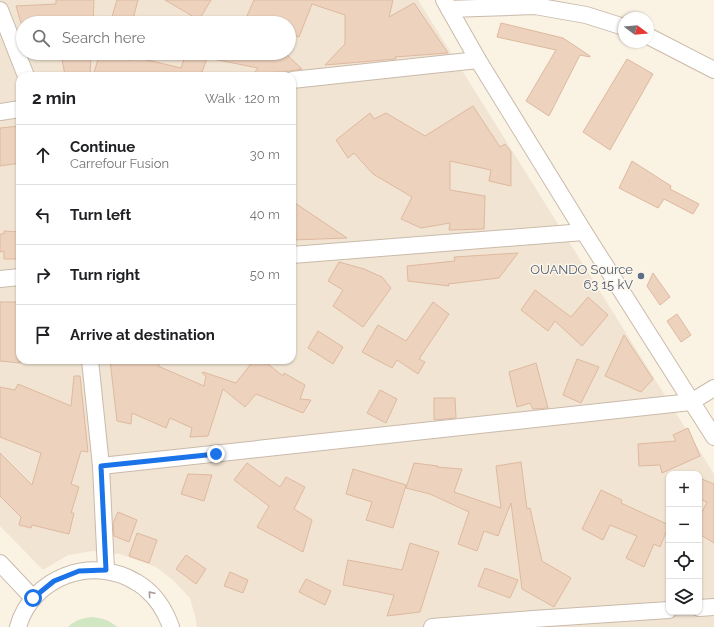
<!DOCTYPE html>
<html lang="en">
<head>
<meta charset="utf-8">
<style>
	body { margin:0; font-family:Raleway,sans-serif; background:#f6f6f6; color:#202124 }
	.controls { position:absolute; right:12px; bottom:12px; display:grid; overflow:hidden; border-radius:8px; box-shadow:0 1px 3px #0004 }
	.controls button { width:36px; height:36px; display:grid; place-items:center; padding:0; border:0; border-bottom:1px solid #e0e0e0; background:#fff; color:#202124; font:20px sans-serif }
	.compass { position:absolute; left:618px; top:12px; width:36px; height:36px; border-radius:50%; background:#fff; box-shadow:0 1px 3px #0004; rotate:106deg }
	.stop { position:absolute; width:12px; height:12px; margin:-9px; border:3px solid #1a73e8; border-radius:50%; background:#fff }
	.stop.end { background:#1a73e8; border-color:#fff; box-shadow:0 1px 4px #0008 }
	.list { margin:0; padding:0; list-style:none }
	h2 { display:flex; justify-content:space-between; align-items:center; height:52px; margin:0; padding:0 16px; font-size:17px }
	h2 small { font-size:13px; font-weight:400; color:#757577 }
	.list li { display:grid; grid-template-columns:26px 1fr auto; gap:12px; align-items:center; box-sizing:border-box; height:60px; padding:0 16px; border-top:1px solid #e0e0e0 }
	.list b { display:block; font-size:15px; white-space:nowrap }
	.list p { margin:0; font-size:13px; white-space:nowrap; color:#757577 }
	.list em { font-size:13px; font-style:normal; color:#757577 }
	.icon { flex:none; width:22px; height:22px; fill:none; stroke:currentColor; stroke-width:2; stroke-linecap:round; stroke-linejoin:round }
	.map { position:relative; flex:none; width:714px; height:627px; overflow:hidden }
	.search { position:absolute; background:#fff; box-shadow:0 1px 3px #0004; left:16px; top:16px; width:280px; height:44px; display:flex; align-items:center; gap:10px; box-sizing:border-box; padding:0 14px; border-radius:22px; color:#757577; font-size:15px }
	.panel { position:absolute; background:#fff; box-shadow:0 1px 3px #0004; left:16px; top:72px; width:280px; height:292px; border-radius:12px }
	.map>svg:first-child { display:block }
	.residential { fill:#f1e4d3; fill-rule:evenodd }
	.green { fill:#d1e6c3 }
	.building { fill:#edd2bd; stroke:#deb99f }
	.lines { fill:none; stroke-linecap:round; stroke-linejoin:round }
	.minor-casing { stroke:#cabaab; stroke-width:18 }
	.minor { stroke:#fff; stroke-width:16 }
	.oneway { stroke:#a99b94 }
	.route { stroke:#1a73e8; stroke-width:5 }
	.service-dot { fill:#5c6f8a; stroke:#fdf6e9; stroke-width:1.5 }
	.labels { text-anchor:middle; stroke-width:3; stroke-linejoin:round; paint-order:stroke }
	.service-label { font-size:13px; fill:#4e5e75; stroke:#fdf6e9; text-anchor:end }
</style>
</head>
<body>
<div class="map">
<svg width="714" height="627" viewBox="0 0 714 627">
	<rect width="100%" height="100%" fill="#faf2e3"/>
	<path class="residential" d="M0 0H418L714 474V627H197L196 620 190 598 173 580 156 567 120 554 93 551 68 555 43 570 0 526ZM23 23H289V53H23ZM20 76H292V360H20ZM669 474H699V612H669Z"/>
	<path class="green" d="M92 617C102 618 109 620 117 627H68C75 620 83 618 92 617Z"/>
	<g class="building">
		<polygon points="56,0 94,0 93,23 21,23 16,6 56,4"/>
		<polygon points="117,0 138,0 132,23 110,23"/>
		<polygon points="165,0 211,0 199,20"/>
		<polygon points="254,0 393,0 389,17 414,3 448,53 395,57 396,59 325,65 345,44 345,15 312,4 299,37 289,33 289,23 264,23 247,16"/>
		<polygon points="501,23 563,38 590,56 590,57 580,55 549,116 526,101 556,50 497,37"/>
		<polygon points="61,53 73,53 91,55 90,76 65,76"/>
		<polygon points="186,53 209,53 202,72 194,73 194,76 93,76 99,56 131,60 130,56 181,68"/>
		<polygon points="214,53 285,53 302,69 283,72 254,73 258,68 213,59"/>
		<polygon points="627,59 653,74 610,150 583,132"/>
		<polygon points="473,106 500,147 505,144 511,152 511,186 489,181 491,170 450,161 450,190 485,196 484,229 449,230 450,223 421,228 401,219 412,197 373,174 354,153 348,158 336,140 370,113 374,119 386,113 425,136"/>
		<polygon points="20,126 20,163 0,166 0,128"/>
		<polygon points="632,161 671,186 670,189 699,204 693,214 664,199 658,208 619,188"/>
		<polygon points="292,201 347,238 292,240"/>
		<polygon points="4,231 20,232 20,259 4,259 4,251 0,252 0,234 4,234"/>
		<polygon points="518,253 499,278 448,284 449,286 408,281 407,266 455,261 454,257"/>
		<polygon points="339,262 364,269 382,277 391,288 363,327 333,306 343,290 328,281"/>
		<polygon points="653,273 670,297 660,305 647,286"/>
		<polygon points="535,290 571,317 588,297 608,315 582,346 555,321 548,331 521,310"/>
		<polygon points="0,302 20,302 20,363 0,361"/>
		<polygon points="433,302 449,314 419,359 425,362 418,374 397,360 392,368 362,352 378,325 406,341"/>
		<polygon points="677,314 691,335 681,342 667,321"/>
		<polygon points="318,331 343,347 333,364 308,348"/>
		<polygon points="624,335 653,379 641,392 605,376"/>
		<polygon points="577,359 599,367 581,403 563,395"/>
		<polygon points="110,360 120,360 135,364 138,360 162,360 158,366 204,386 206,376 202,373 203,372 236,383 254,360 263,360 283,376 284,373 305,385 300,399 311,400 303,413 256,394 245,407 223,389 208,436 190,437 192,428 170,418 166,428 132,413 131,424 117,421"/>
		<polygon points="536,363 548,408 533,409 530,403 517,407 509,372"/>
		<polygon points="74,376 80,376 88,452 81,451 71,484 79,487 71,513 74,513 69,534 32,525 31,528 19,525 21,517 0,496 0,453 32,485 41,453 0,437 0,387 15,390 18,384 71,406"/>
		<polygon points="380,390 397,399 386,423 367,413"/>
		<polygon points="434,398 455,398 456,418 434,420"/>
		<polygon points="688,428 700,456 662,473 660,465 639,466 638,444 676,441 673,435"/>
		<polygon points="521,462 527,509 530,508 542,561 571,578 554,607 522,589 511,503 498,536 484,531 477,551 458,544 469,512 430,494 406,488 414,463 438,466 437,467 462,469 454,492 501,508 496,466"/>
		<polygon points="247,463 280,487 286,477 305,487 294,509 312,520 303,552 257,527 269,506 234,480"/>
		<polygon points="353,469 406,485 393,528 366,520 372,502 346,494"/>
		<polygon points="188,474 212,475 204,501 181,494"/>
		<polygon points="699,478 714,484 714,543 699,534 699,518 707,502 699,499"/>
		<polygon points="601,490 622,500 621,503 669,525 660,547 654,544 644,567 626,558 637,536 610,525 603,540 582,529"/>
		<polygon points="118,512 137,520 129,542 114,536 113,523"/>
		<polygon points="137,533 157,540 149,563 129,556"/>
		<polygon points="410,543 439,552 420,612 387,616 394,595 343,585 348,560 402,570"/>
		<polygon points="186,555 206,569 196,584 176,569"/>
		<polygon points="485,568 518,580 510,598 478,586"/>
		<polygon points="230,572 248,580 243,593 224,586"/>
		<polygon points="306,579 331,591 325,605 299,592"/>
	</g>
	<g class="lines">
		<g class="minor-casing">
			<g id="minor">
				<polyline points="444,0 478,60 584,232 714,437"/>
				<polyline points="449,9 535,6 586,15 624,27"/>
				<polyline points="0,10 26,76"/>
				<polyline points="648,36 714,70"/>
				<polyline points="292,80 478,60"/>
				<polyline points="0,112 20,109"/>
				<polyline points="292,255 584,232"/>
				<polyline points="0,279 20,277"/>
				<polyline points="90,360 101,466 106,570"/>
				<polyline points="101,466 691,402 714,388"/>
				<polyline points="0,563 33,598"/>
				<polyline points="699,608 714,607"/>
				<path d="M18 627C32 577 92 555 136 582 139 584 143 586 146 589 158 599 166 613 171 627"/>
				<polyline points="432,627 533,619 669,610"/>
			</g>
		</g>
		<use href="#minor" class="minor"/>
	</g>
	<defs><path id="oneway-chevron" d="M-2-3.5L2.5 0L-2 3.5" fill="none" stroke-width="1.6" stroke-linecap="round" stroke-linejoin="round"/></defs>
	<use class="oneway" href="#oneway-chevron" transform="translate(151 594) rotate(-131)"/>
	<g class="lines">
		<polyline class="route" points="33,598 54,581 79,571 106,570 101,466 216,454"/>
	</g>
	<circle class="service-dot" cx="641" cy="276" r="4"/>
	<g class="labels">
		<g class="service-label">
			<text x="633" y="274">OUANDO Source<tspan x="633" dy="15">63 15 kV</tspan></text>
		</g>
	</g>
</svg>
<div class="controls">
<button>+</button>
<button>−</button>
<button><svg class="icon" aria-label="locate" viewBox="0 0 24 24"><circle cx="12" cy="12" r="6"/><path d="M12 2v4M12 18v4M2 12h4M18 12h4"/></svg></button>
<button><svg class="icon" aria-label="layers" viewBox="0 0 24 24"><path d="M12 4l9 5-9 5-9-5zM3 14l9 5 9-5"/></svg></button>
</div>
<svg class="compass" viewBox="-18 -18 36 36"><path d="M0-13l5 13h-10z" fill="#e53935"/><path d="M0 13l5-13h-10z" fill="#757577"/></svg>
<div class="stop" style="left:33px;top:598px"></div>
<div class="stop end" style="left:216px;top:454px"></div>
<div class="search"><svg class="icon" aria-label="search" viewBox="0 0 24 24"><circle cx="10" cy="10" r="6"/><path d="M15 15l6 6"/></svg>Search here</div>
<section class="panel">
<h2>2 min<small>Walk · 120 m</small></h2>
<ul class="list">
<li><svg class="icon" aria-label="ahead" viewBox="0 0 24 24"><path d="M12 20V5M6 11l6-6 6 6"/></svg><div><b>Continue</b><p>Carrefour Fusion</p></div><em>30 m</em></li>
<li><svg class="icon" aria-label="left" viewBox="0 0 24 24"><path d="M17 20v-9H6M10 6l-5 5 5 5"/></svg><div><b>Turn left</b></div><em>40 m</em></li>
<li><svg class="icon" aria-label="right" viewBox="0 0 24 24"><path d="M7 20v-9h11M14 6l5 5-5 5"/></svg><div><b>Turn right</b></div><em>50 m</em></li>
<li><svg class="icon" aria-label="arrive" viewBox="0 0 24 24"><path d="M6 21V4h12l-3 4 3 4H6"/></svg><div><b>Arrive at destination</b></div></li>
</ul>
</section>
</div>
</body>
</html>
